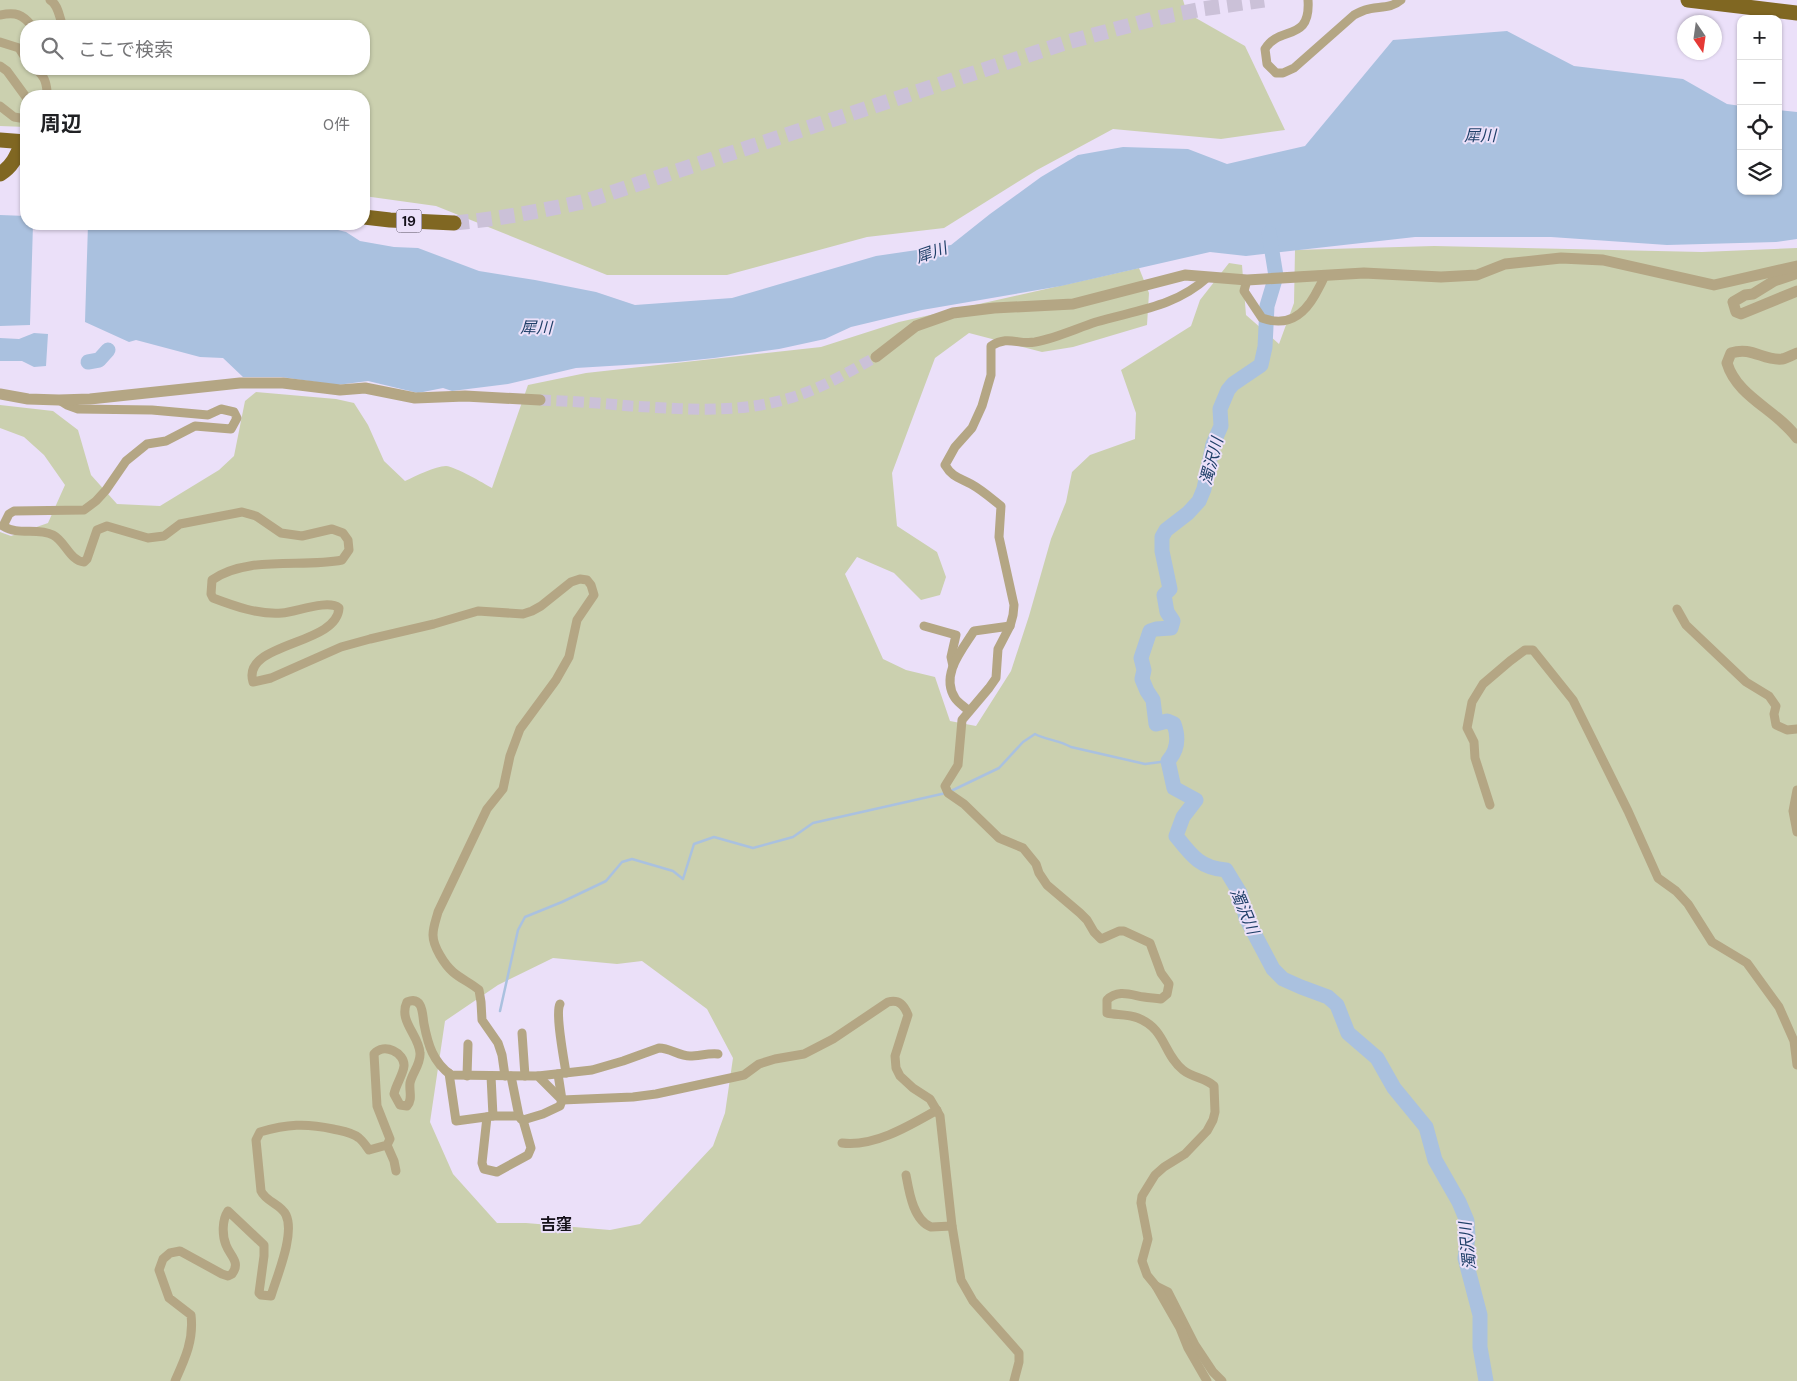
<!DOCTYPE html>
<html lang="ja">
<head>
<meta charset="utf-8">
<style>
	body { margin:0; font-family:"DM Sans","Noto Sans JP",sans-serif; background:#f2f2f2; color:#202124 }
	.controls { position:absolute; right:15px; top:15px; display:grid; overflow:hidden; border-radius:10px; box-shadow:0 1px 4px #0004 }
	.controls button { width:45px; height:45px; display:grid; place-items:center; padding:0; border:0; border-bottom:1px solid #e0e0e0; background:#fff; color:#202124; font:25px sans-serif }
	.compass { position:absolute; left:1677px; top:15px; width:45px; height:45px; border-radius:50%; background:#fff; box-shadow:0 1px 4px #0004; rotate:167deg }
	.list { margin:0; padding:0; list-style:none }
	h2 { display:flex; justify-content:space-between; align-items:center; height:65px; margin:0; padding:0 20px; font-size:21px }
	h2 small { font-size:16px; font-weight:400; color:#757577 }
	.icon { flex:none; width:28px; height:28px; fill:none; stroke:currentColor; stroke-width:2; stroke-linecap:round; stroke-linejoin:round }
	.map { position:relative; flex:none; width:1797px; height:1381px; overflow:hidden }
	.search { position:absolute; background:#fff; box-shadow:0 1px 4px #0004; left:20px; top:20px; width:350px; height:55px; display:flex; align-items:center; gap:12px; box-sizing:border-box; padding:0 18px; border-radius:20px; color:#757577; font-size:19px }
	.panel { position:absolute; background:#fff; box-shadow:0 1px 4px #0004; left:20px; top:90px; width:350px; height:140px; border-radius:20px }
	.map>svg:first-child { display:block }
	.green { fill:#cbd0af; fill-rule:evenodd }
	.water { fill:#aac1df }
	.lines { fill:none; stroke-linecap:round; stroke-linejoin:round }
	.stream { stroke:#aac1df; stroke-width:2.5 }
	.river { stroke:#aac1df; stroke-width:15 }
	.tertiary-tunnel { stroke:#cbc1d8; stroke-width:11; stroke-dasharray:11 5.5; stroke-linecap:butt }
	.trunk-tunnel { stroke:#cbc1d8; stroke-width:15; stroke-dasharray:15 8; stroke-linecap:butt }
	.minor { stroke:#b4a684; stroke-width:9 }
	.tertiary { stroke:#b4a684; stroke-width:11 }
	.trunk { stroke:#806722; stroke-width:15 }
	.labels { text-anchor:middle; stroke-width:4; stroke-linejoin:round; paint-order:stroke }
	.shield { fill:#ebe0f9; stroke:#554f5d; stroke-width:1 }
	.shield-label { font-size:14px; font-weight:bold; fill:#15111a }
	.water-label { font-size:16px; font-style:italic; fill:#1f3f68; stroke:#ebe0f9 }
	.neighbourhood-label { font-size:16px; font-weight:bold; fill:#15111a; stroke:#ebe0f9 }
</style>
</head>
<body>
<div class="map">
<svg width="1797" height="1381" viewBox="0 0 1797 1381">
	<rect width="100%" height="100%" fill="#ebe0f9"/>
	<g class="green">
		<path d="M0 0H1183L1187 13 1245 46 1285 130 1221 139 1113 129 1037 170 944 228 867 237 727 275H607L436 206 364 196V96H26V127L0 126ZM26 26H364V69H26Z"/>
		<path d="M1434 246 1702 252 1797 248V1381H0V532L11 536 48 523 65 485 44 455 24 437 0 428V405L53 411 78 430 91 475 117 504 160 506 219 470 234 456 245 401 256 392 336 399 354 403 368 425 384 461 405 481C416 476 435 466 446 466 456 467 483 483 492 488L528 385 586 373 821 347 899 322 1139 268 1149 293 1147 325 1073 347 1042 352 969 333 935 358 892 473 897 526 937 552 946 577 940 595 921 600 894 573 857 557 845 574 883 659 906 670 935 677 950 721 976 726 1011 671 1029 616 1051 539 1066 502 1072 472 1090 455 1135 439 1136 413 1121 370 1191 326 1200 300 1229 263 1242 265 1246 315 1279 344 1294 303 1295 250ZM553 958 617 964 642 961 707 1009 733 1058 725 1113 713 1146 640 1224 610 1230 526 1223H497L453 1174 430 1122 445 1021 498 985Z"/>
	</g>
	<g class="water">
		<polygon points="1507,31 1574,66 1683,79 1727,104 1741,106 1741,191 1778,191 1778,110 1797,112 1797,239 1776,242 1667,245 1551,237 1415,237 1246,256 1210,252 1061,286 922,310 851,327 825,339 779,349 714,358 676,362 576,368 508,384 452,391 443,388 418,393 368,381 337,385 281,377 243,377 223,358 200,357 136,340 129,342 85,322 88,224 314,224 346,232 360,241 394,247 418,248 479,271 535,280 596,292 635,305 732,298 876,256 951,245 990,214 1041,177 1078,155 1123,147 1188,149 1227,164 1305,146 1393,40"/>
		<polygon points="0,215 26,216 26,224 33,224 30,325 0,326"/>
		<polygon points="34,333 48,334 46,366 34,367 22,361 0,361 0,338 19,339"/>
	</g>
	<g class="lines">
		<g class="stream">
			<path d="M951 791 999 768 1023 742 1035 734C1046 740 1059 740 1071 747L1145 764 1168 761"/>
			<polyline points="500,1011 518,930 525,917 562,902 606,881 622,862 632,859 673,871 683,879 694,844 714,837 753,848 793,837 813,823 946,793"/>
		</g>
		<g class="river">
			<path d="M1269 233 1276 276 1267 306 1265 347 1261 365 1233 384 1228 390 1220 409 1221 426 1213 444 1204 489 1199 501 1188 513 1166 530 1162 537V551L1170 589 1164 595 1167 612 1173 621 1171 628 1156 629 1150 631 1141 658 1144 670 1142 679 1147 691 1153 700 1156 724 1167 721 1174 724C1179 738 1178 750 1168 761L1174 788 1196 800 1183 817 1176 836C1191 855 1200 868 1226 870L1240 893 1246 918 1273 969 1283 979 1301 987 1328 997 1337 1005 1348 1033 1377 1058 1394 1088 1426 1127 1435 1160 1459 1202 1467 1221 1468 1237 1465 1258 1480 1315V1347L1486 1381"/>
			<polyline points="88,362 99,360 108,350"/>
		</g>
		<path class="tertiary-tunnel" d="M540 400C570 401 601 403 631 406 684 409 739 414 790 398 821 389 848 372 876 357"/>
		<path class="trunk-tunnel" d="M454 223C499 219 542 211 586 201L1068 42 1157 18 1202 9 1264 0"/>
		<g class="minor">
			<path d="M50 0C59 5 59 18 63 26"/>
			<path d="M1308 0C1311 43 1279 25 1265 49L1267 64 1276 73H1283L1294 68 1354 15C1358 13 1362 11 1365 10 1377 6 1391 9 1401 0"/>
			<path d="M0 15C16 12 22 14 32 26"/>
			<polyline points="0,42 19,48 26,59"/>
			<polyline points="0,66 7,71 26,97"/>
			<path d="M36 69C44 76 46 81 47 91L43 96"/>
			<polyline points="0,106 14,117 26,119"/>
			<path d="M1247 280 1244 291 1262 318C1287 327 1303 316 1315 295 1318 289 1322 283 1324 277"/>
			<path d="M59 400 67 405 78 409 152 410 208 415 221 409 234 412 237 418 231 429 195 426 166 441 147 444 126 461 106 490 96 501 84 510 14 511 9 514 3 526C18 536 37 527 53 535 65 541 70 561 84 562L87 559 97 530 107 526 148 538 164 536 180 524 242 512 256 516 281 533 302 536 332 529 343 533 348 540 349 550 342 560C303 568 247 555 212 580L211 594 213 598C234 606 259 615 282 613 296 612 328 599 339 608 337 646 241 642 253 682L271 678 341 647 370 639 434 624 478 611 523 614 532 611 541 606 571 582 580 579 587 580 591 585 594 595 577 620 569 657 556 680 520 729 510 756 503 789 487 809 438 912C436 920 433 927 433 935 433 947 445 965 453 972 461 979 471 983 479 990L481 1002 482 1020 498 1043 502 1055 505 1076"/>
			<polyline points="1677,609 1686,625 1746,682 1769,696 1776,706 1774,714 1776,725 1787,730 1797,729"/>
			<polyline points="924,626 956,635 951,657 953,666"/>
			<path d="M969 711C965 707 958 703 955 698 940 675 962 650 974 631L1010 626"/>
			<polyline points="1797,790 1793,811 1797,832"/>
			<polyline points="1490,805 1475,758 1474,742 1467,728 1472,702 1483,684 1510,661 1525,650 1533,650 1573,700 1628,811 1658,878 1676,891 1688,904 1712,942 1747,963 1779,1007 1794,1041 1797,1065"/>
			<path d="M560 1004C555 1013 564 1059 566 1073"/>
			<polyline points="522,1033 525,1076"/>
			<polyline points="449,1073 456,1121 493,1116 519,1116"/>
			<polyline points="467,1076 468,1044"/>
			<polyline points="491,1076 493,1116"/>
			<polyline points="511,1076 519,1116 521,1119 523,1120 543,1114 560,1106 562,1100 558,1074"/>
			<path d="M538 1076 592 1070 623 1061 659 1048C670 1048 679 1056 690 1056 699 1056 708 1053 718 1054"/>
			<polyline points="487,1117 482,1163 484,1169 497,1172 528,1155 531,1148 523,1120"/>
			<path d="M842 1143C874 1147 909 1126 937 1110"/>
			<polyline points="387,1145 394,1161 396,1171"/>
			<path d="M906 1175C909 1191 913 1220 931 1227L952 1226"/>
			<polyline points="1156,1286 1168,1292 1195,1345 1213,1372 1222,1381"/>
			<path d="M175 1381C185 1359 194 1340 191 1315L169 1298 159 1270 163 1259 170 1253 180 1251 222 1274 228 1276 232 1274C241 1262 230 1256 226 1245 222 1235 222 1220 228 1211L264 1245V1256L259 1293 261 1295 271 1296C277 1276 295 1234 286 1215 281 1204 266 1202 261 1191L256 1140 260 1132C287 1124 306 1123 333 1129 342 1131 352 1132 359 1138 363 1141 366 1146 369 1150L387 1145 390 1139 377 1106 374 1054C384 1042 405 1053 404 1066 403 1075 396 1084 394 1094L400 1105 407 1106C413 1099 409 1092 410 1083 412 1073 421 1064 420 1053 419 1035 398 1021 407 1002 412 1000 417 1000 420 1005 423 1010 423 1019 424 1024 428 1045 433 1062 451 1075L538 1076 562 1100 633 1097 656 1094 744 1075 759 1064 775 1059 804 1054 833 1039 888 1002C899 999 904 1005 908 1015L895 1056 896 1068 900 1076 913 1088 930 1099 940 1116 952 1226 961 1280 973 1301 1019 1353V1362L1014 1381"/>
			<path d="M1207 1381 1188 1348 1180 1328 1156 1286 1147 1275 1142 1261 1148 1239 1141 1203 1142 1196 1155 1175 1164 1167 1185 1154 1207 1131 1213 1120 1215 1112 1214 1086C1206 1078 1193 1078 1183 1070 1163 1054 1166 1029 1138 1018 1128 1014 1116 1015 1107 1013V1000C1118 989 1131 995 1144 997 1149 998 1155 998 1161 999L1167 994 1169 984 1161 973 1150 943 1124 931H1119L1101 939 1094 932 1087 920 1080 913 1047 885 1039 873 1036 864 1023 848 999 838 964 804 948 793 945 786 958 765 962 720 989 688 996 678 998 649 1010 626 1013 615 1014 605 999 537 1001 506C992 499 982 490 971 484 960 478 952 477 945 465L955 447 972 428 982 406 991 375V346C1009 335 1017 345 1035 342 1056 338 1075 329 1096 322 1137 310 1175 307 1208 277"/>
		</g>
		<g class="tertiary">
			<polyline points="1795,274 1774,281 1753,294 1745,295 1733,302 1736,312 1741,314 1797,291"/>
			<path d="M1797 353C1792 355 1787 358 1782 359 1763 361 1752 346 1731 353L1727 363C1737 397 1777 410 1797 438"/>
			<polyline points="876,357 916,326 953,313 994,308 1073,304 1185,275 1247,280 1364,273 1441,277 1477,275 1505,264 1561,258 1603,260 1714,285 1797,266"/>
			<polyline points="0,394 28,399 59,400 90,399 240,383 283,383 340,390 365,388 415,398 465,396 540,400"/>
		</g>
		<g class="trunk">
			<polyline points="1688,0 1797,13"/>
			<polyline points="0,140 26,142"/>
			<path d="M0 174C13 166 17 155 23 141"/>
			<polyline points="364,217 390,220 454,223"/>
		</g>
	</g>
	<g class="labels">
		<rect class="shield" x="396.5" y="209.5" width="25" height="23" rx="4"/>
		<g class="shield-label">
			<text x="409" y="226">19</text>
		</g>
		<g class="water-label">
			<text x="1480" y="141">犀川</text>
			<text transform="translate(931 252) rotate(-19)" y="6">犀川</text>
			<text transform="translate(536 327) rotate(1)" y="6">犀川</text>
			<text transform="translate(1211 461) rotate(-75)" y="6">濁沢川</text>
			<text transform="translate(1245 911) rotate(67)" y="6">濁沢川</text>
			<text transform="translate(1467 1246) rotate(-96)" y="6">濁沢川</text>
		</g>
		<g class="neighbourhood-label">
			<text x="556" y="1230">吉窪</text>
		</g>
	</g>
</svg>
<div class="controls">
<button>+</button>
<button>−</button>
<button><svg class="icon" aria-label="locate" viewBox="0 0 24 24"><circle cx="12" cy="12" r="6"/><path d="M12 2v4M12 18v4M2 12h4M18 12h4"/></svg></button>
<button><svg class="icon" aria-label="layers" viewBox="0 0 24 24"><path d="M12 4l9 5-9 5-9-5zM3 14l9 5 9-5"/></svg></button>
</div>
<svg class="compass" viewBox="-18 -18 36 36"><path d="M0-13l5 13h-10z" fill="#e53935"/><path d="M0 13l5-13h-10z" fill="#757577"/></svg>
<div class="search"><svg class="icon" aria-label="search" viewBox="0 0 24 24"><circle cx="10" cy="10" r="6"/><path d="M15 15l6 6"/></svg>ここで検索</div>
<section class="panel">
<h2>周辺<small>0件</small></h2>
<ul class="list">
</ul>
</section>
</div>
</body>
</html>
